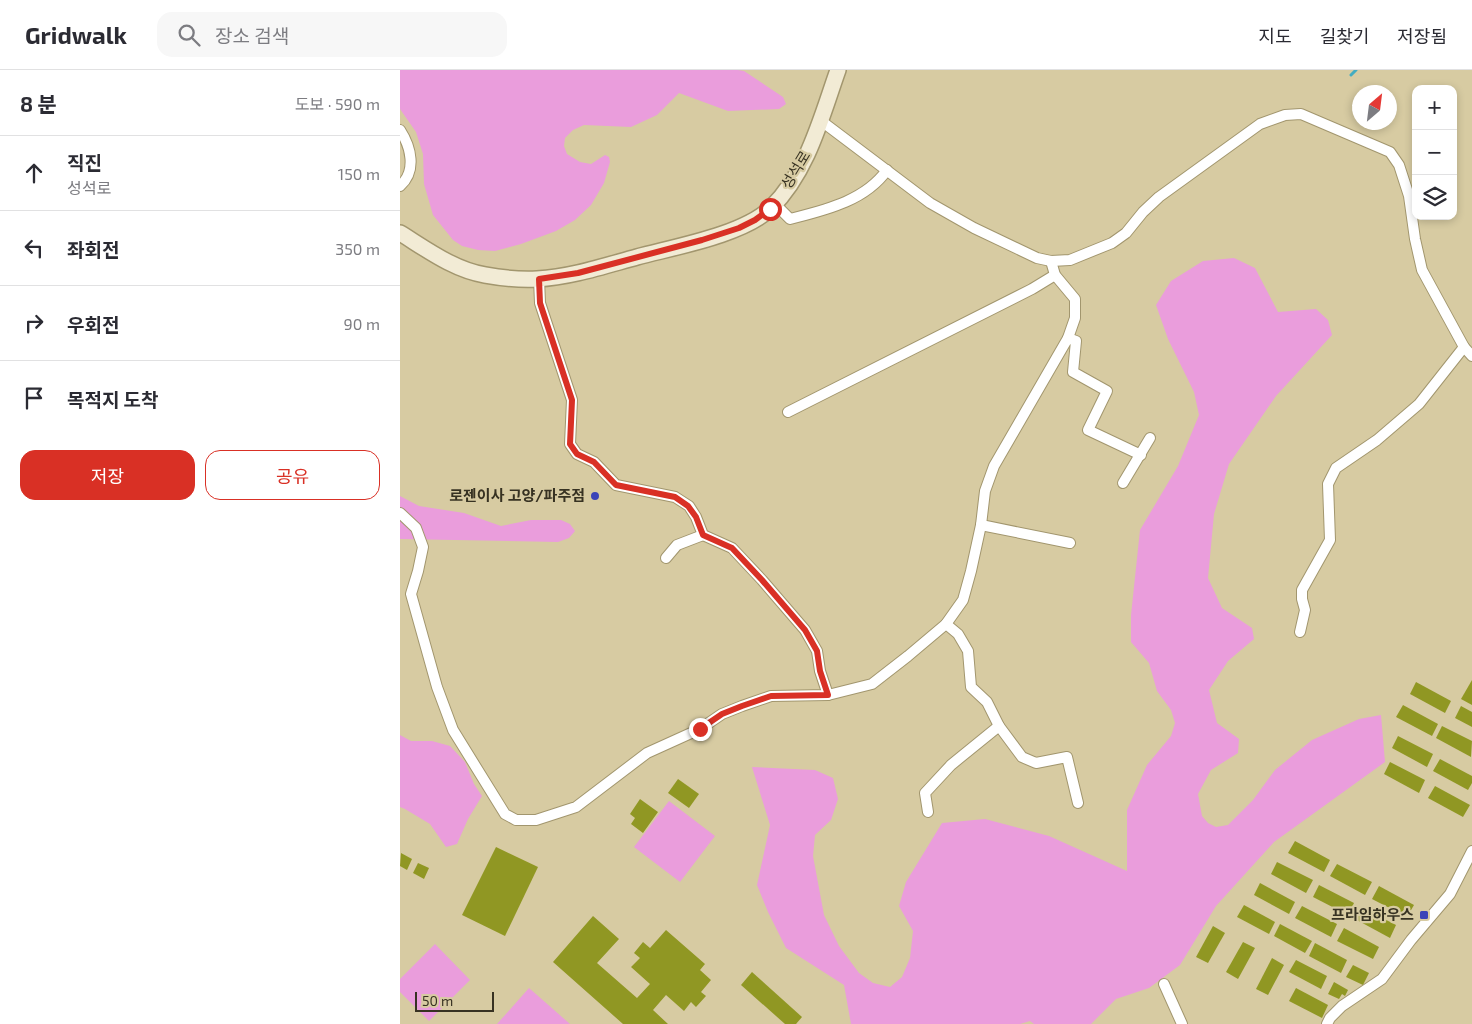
<!DOCTYPE html>
<html lang="ko">
<head>
<meta charset="utf-8">
<style>
	body { margin:0; font-family:"Exo 2","Noto Sans KR",sans-serif; background:#f7f7f7; color:#2b2b33 }
	.controls { position:absolute; right:15px; top:15px; display:grid; overflow:hidden; border-radius:10px; box-shadow:0 2px 8px #0003 }
	.controls button { width:45px; height:45px; display:grid; place-items:center; padding:0; border:0; border-bottom:1px solid #e1e1e2; background:#fff; color:#2b2b33; font:25px sans-serif }
	.compass { position:absolute; left:952px; top:15px; width:45px; height:45px; border-radius:50%; background:#fff; box-shadow:0 2px 8px #0003; rotate:28deg }
	.scale { position:absolute; left:15px; bottom:12px; width:79px; box-sizing:border-box; padding-left:5px; border:2px solid #373222; border-top:0; font-size:14px; line-height:18px; white-space:nowrap; color:#373222; -webkit-text-stroke:4px #d7cba2; paint-order:stroke }
	.stop { position:absolute; width:15px; height:15px; margin:-11px; border:4px solid #d93025; border-radius:50%; background:#fff }
	.stop.end { background:#d93025; border-color:#fff; box-shadow:0 1px 5px #0008 }
	.list { margin:0; padding:0; list-style:none }
	h2 { display:flex; justify-content:space-between; align-items:center; height:65px; margin:0; padding:0 20px; font-size:21px }
	h2 small { font-size:16px; font-weight:400; color:#7c7c81 }
	.list li { display:grid; grid-template-columns:32px 1fr auto; gap:15px; align-items:center; box-sizing:border-box; height:75px; padding:0 20px; border-top:1px solid #e1e1e2 }
	.list b { display:block; font-size:19px; white-space:nowrap }
	.list p { margin:0; font-size:16px; white-space:nowrap; color:#7c7c81 }
	.list em { font-size:16px; font-style:normal; color:#7c7c81 }
	.actions { display:flex; gap:10px; padding:15px 20px }
	.actions a { flex:1; padding:11px 0; border:1px solid #d93025; border-radius:15px; text-align:center; font-size:18px; color:#d93025 }
	.actions .main { background:#d93025; color:#fff }
	.icon { flex:none; width:28px; height:28px; fill:none; stroke:currentColor; stroke-width:2; stroke-linecap:round; stroke-linejoin:round }
	.map { position:relative; flex:none; width:1072px; height:954px; overflow:hidden }
	header { display:flex; align-items:center; gap:30px; box-sizing:border-box; height:70px; padding:0 25px; background:#fff; border-bottom:1px solid #e1e1e2 }
	header strong { font-size:24px }
	nav { display:flex; gap:28px; margin-inline-start:auto; font-size:18px }
	.search { width:350px; height:45px; background:#f7f7f7; display:flex; align-items:center; gap:12px; box-sizing:border-box; padding:0 18px; border-radius:15px; color:#7c7c81; font-size:19px }
	main { display:flex }
	aside { flex:1; background:#fff }
	.map>svg:first-child { display:block }
	.green { fill:#ea9ddc }
	.lines { fill:none; stroke-linecap:round; stroke-linejoin:round }
	.stream { stroke:#42acc1; stroke-width:3 }
	.building { fill:#909723 }
	.street-casing { stroke:#a2966e; stroke-width:12 }
	.secondary-casing { stroke:#a2966e; stroke-width:18 }
	.street { stroke:#fff; stroke-width:10 }
	.secondary { stroke:#f2ebd5; stroke-width:15 }
	.route { stroke:#d93025; stroke-width:6 }
	.poi-dot { fill:#3b44b8; stroke:#d7cba2; stroke-width:2 }
	.labels { text-anchor:middle; stroke-width:4.5; stroke-linejoin:round; paint-order:stroke }
	.street-label { font-size:15px; fill:#373222; stroke:#d7cba2 }
	.poi-label { font-size:15px; font-weight:bold; fill:#373222; stroke:#d7cba2; text-anchor:end }
</style>
</head>
<body>
<header>
<strong>Gridwalk</strong>
<div class="search"><svg class="icon" aria-label="search" viewBox="0 0 24 24"><circle cx="10" cy="10" r="6"/><path d="M15 15l6 6"/></svg>장소 검색</div>
<nav><a>지도</a><a>길찾기</a><a>저장됨</a></nav>
</header>
<main>
<aside>
<h2>8 분<small>도보 · 590 m</small></h2>
<ul class="list">
<li><svg class="icon" aria-label="ahead" viewBox="0 0 24 24"><path d="M12 20V5M6 11l6-6 6 6"/></svg><div><b>직진</b><p>성석로</p></div><em>150 m</em></li>
<li><svg class="icon" aria-label="left" viewBox="0 0 24 24"><path d="M17 20v-9H6M10 6l-5 5 5 5"/></svg><div><b>좌회전</b></div><em>350 m</em></li>
<li><svg class="icon" aria-label="right" viewBox="0 0 24 24"><path d="M7 20v-9h11M14 6l5 5-5 5"/></svg><div><b>우회전</b></div><em>90 m</em></li>
<li><svg class="icon" aria-label="arrive" viewBox="0 0 24 24"><path d="M6 21V4h12l-3 4 3 4H6"/></svg><div><b>목적지 도착</b></div></li>
</ul>
<div class="actions"><a class="main">저장</a><a>공유</a></div>
</aside>
<div class="map">
<svg width="1072" height="954" viewBox="0 0 1072 954">
	<rect width="100%" height="100%" fill="#d7cba2"/>
	<g class="green">
		<polygon points="0,0 338,0 344,1 383,27 386,34 379,39 328,41 279,23 257,45 231,57 184,55 173,60 165,68 164,76 167,84 180,92 191,94 205,85 209,87 210,92 204,113 191,135 175,150 156,161 121,174 95,181 78,180 62,176 53,170 33,145 24,114 23,84 16,62 0,39"/>
		<polygon points="834,188 855,198 878,242 916,239 928,250 932,265 876,326 829,394 814,444 808,508 822,538 852,558 854,569 828,591 809,620 817,653 839,669 838,683 811,700 798,724 802,746 808,753 816,757 828,755 853,730 875,700 912,670 959,649 981,645 985,692 874,772 816,836 780,895 749,918 716,929 691,954 634,954 630,951 620,954 451,954 444,915 386,878 368,842 357,815 370,755 352,697 415,700 433,708 438,729 431,750 415,765 413,786 424,845 439,876 459,903 473,913 490,917 502,907 510,888 513,861 499,836 506,812 542,753 585,749 649,766 727,801 727,740 747,695 771,666 775,653 771,640 757,621 749,593 731,572 731,545 740,460 778,396 799,345 794,322 768,269 756,235 771,211 803,191"/>
		<polygon points="0,426 19,436 64,443 101,456 131,450 161,450 170,454 175,461 169,468 158,472 0,469"/>
		<polygon points="0,665 11,671 32,671 50,676 65,692 74,714 82,726 68,749 57,774 46,777 30,754 5,739 0,737"/>
		<polygon points="269,731 315,766 280,812 234,777"/>
		<polygon points="35,874 70,910 29,951 0,922 0,909"/>
		<polygon points="129,918 170,954 97,954"/>
	</g>
	<g class="lines">
		<polyline class="stream" points="951,5 956,0"/>
	</g>
	<g class="building">
		<polygon points="1072,610 1072,635 1061,629"/>
		<polygon points="1016,612 1051,631 1045,643 1010,624"/>
		<polygon points="1003,635 1038,654 1032,666 996,647"/>
		<polygon points="1061,636 1072,642 1072,657 1055,648"/>
		<polygon points="1042,656 1072,671 1071,687 1036,668"/>
		<polygon points="998,666 1033,684 1027,697 992,678"/>
		<polygon points="1040,689 1072,706 1072,713 1068,720 1033,701"/>
		<polygon points="990,692 1025,710 1019,723 984,704"/>
		<polygon points="278,709 299,724 289,738 268,723"/>
		<polygon points="1035,716 1070,735 1063,747 1028,728"/>
		<polygon points="240,729 258,742 243,763 231,754 235,748 230,744"/>
		<polygon points="895,771 930,790 924,802 888,783"/>
		<polygon points="96,777 138,797 105,866 62,845"/>
		<polygon points="1,783 12,789 7,800 0,796"/>
		<polygon points="877,792 913,810 906,823 871,804"/>
		<polygon points="18,793 29,798 24,809 13,803"/>
		<polygon points="937,794 972,812 965,825 930,806"/>
		<polygon points="860,813 895,832 889,844 854,825"/>
		<polygon points="919,815 954,833 948,845 913,827"/>
		<polygon points="979,816 1014,835 1007,847 972,829"/>
		<polygon points="844,835 875,852 869,864 837,847"/>
		<polygon points="902,836 937,854 931,867 895,848"/>
		<polygon points="961,837 996,855 990,868 955,849"/>
		<polygon points="193,846 219,869 197,893 237,928 250,914 231,897 240,888 234,883 243,872 250,878 266,860 305,894 300,900 311,910 301,922 306,926 296,937 291,932 284,941 266,925 253,940 268,954 223,954 153,892"/>
		<polygon points="880,854 912,871 905,883 874,866"/>
		<polygon points="813,856 825,863 808,893 796,887"/>
		<polygon points="944,858 979,877 973,889 937,871"/>
		<polygon points="843,872 855,878 838,909 826,902"/>
		<polygon points="915,873 947,890 941,903 909,886"/>
		<polygon points="872,888 884,895 868,925 856,919"/>
		<polygon points="896,890 927,906 921,919 889,902"/>
		<polygon points="953,895 969,903 963,915 946,907"/>
		<polygon points="352,902 402,947 396,954 385,954 341,915"/>
		<polygon points="934,912 948,920 945,926 942,924 939,929 928,924"/>
		<polygon points="896,918 928,935 922,948 889,931"/>
	</g>
	<g class="lines">
		<g class="street-casing">
			<g id="street">
				<polyline points="420,50 530,133 574,158 637,188 651,191 670,190 712,173 726,163 743,142 759,127 860,54 885,45 901,44 990,82 999,95 1009,126 1015,169 1022,200 1064,277 1072,286"/>
				<path d="M0 60C11 77 17 101 0 116"/>
				<path d="M374 133 390 149C425 140 465 131 487 100"/>
				<polyline points="139,209 140,233 172,330 170,374 177,384 194,392 216,415 275,427 289,436 296,447 303,465 332,478 362,510 405,560 417,581 420,601 428,625"/>
				<polyline points="668,268 676,271 673,302 707,321 688,360 741,385"/>
				<polyline points="388,342 632,219 655,205"/>
				<polyline points="723,413 750,368"/>
				<polyline points="0,443 16,458 23,477 18,501 11,524 37,617 53,660 105,744 116,750 136,750 176,737 247,683 300,659 322,644 342,636 371,626 428,625 472,614 508,586 546,554 563,530 571,501 581,455 585,421 594,396 668,268 675,248 675,229 655,205 651,191"/>
				<polyline points="581,455 670,473"/>
				<polyline points="266,488 277,475 303,465"/>
				<polyline points="546,554 558,564 568,581 571,617 587,632 599,656 622,687 636,693 667,687 678,733"/>
				<polyline points="900,562 905,540 902,529 902,520 930,470 928,414 936,398 977,370 1019,334 1064,277"/>
				<polyline points="528,742 525,723 551,695 599,656"/>
				<polyline points="764,914 782,954"/>
				<polyline points="927,954 930,948 942,936 982,909 1011,870 1050,824 1072,781"/>
			</g>
		</g>
		<g class="secondary-casing">
			<path id="secondary" d="M0 163C26 179 54 200 85 205 102 208 120 210 137 209 171 207 204 196 237 187 274 177 343 165 371 138 408 101 421 48 438 0"/>
		</g>
		<use href="#street" class="street"/>
		<use href="#secondary" class="secondary"/>
	</g>
	<g class="lines">
		<polyline class="route" points="300,659 322,644 342,636 371,626 428,625 420,601 417,581 405,560 362,510 332,478 303,465 296,447 288,436 275,427 216,415 194,392 177,384 170,374 172,330 140,233 139,209 178,203 302,170 339,158 355,150 370,139"/>
	</g>
	<g class="poi-dot">
		<circle cx="195" cy="426" r="5"/>
		<rect x="1019" y="840" width="10" height="10" rx="2.5"/>
	</g>
	<g class="labels">
		<g class="street-label">
			<text transform="translate(396 100) rotate(-59)" y="5">성석로</text>
		</g>
		<g class="poi-label">
			<text x="185" y="431">로젠이사 고양/파주점</text>
			<text x="1014" y="850">프라임하우스</text>
		</g>
	</g>
</svg>
<div class="controls">
<button>+</button>
<button>−</button>
<button><svg class="icon" aria-label="layers" viewBox="0 0 24 24"><path d="M12 4l9 5-9 5-9-5zM3 14l9 5 9-5"/></svg></button>
</div>
<svg class="compass" viewBox="-18 -18 36 36"><path d="M0-13l5 13h-10z" fill="#e53935"/><path d="M0 13l5-13h-10z" fill="#7c7c81"/></svg>
<div class="scale">50 m</div>
<div class="stop" style="left:370px;top:139px"></div>
<div class="stop end" style="left:300px;top:659px"></div>
</div>
</main>
</body>
</html>
